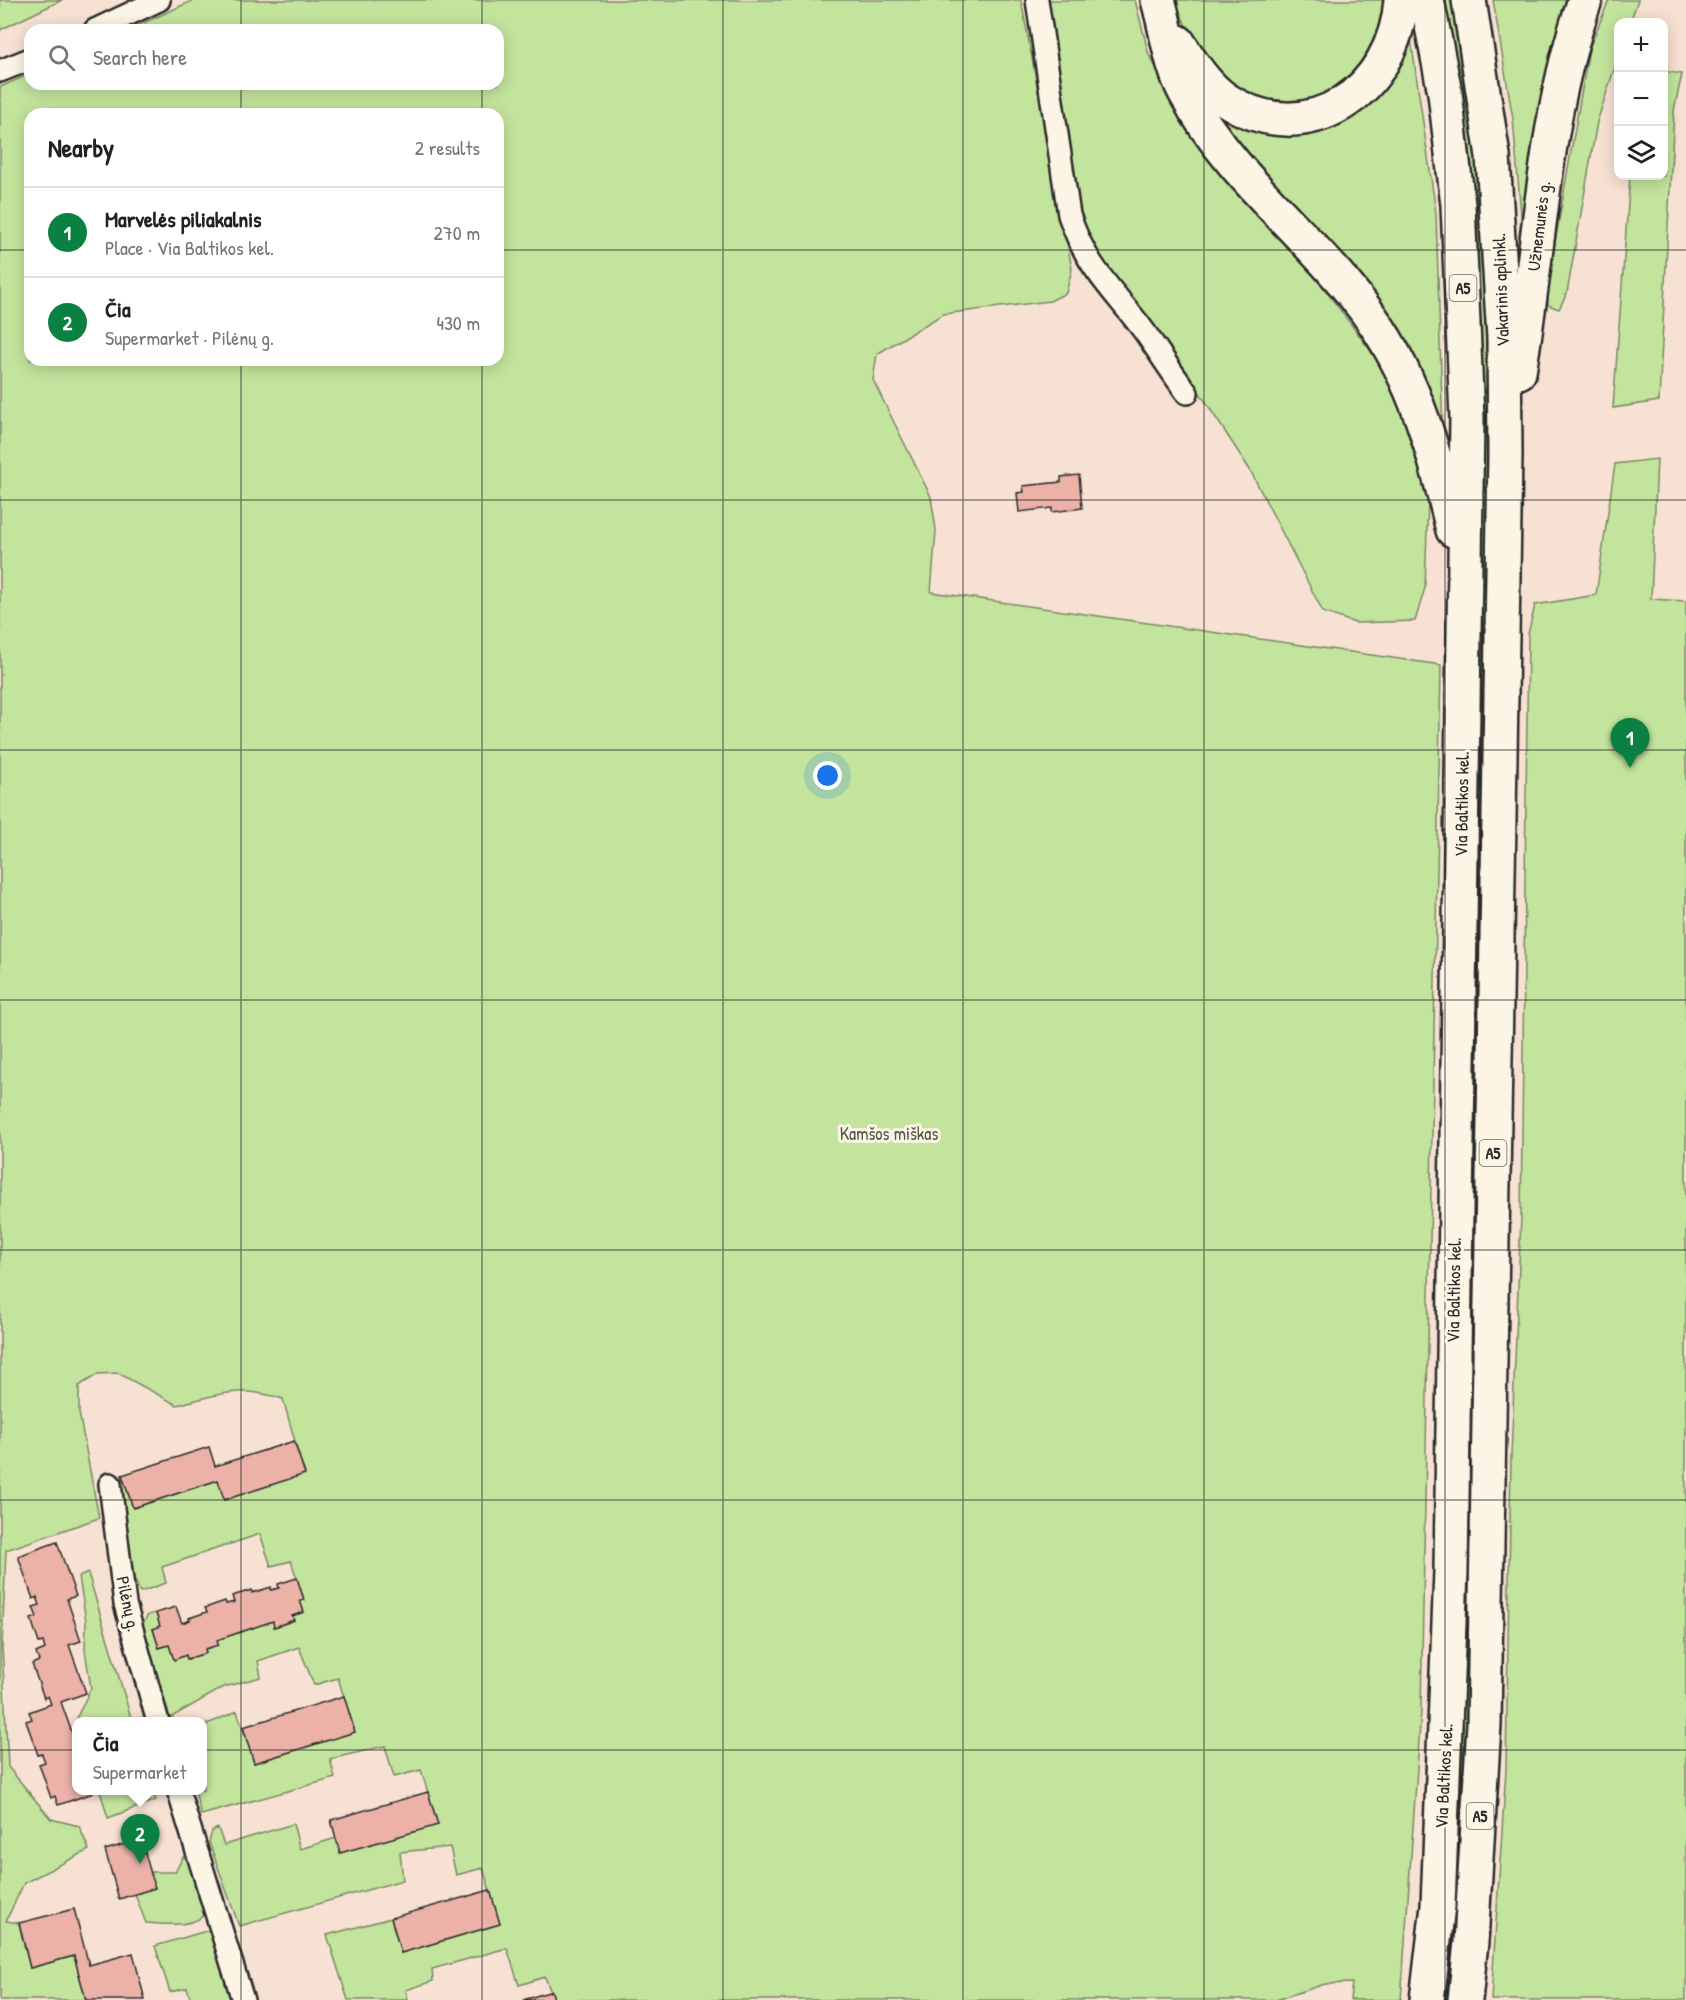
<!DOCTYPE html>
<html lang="en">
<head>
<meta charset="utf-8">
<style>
	body { margin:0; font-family:"Patrick Hand",sans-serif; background:#f2f2f2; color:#222 }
	.controls { position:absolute; right:18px; top:18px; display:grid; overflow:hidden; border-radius:12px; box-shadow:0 3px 15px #0003 }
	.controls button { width:54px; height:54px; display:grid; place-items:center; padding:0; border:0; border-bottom:2px solid #e0e0e0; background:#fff; color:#222; font:30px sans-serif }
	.you { position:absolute; left:828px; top:776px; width:21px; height:21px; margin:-15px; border:4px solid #fff; border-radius:50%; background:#1a73e8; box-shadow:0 0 0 9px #1a73e833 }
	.badge { display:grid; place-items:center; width:39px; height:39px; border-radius:50%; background:#0b8043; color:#fff; font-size:20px; font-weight:700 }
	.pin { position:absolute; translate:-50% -50px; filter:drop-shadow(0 2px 3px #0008) }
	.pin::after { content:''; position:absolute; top:32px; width:21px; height:18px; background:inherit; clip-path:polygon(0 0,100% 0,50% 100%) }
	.popup { position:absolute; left:72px; top:1717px; width:135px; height:78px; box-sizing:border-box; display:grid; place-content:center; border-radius:12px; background:#fff; filter:drop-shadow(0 2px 4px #0005); font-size:20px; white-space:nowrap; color:#767676 }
	.popup b { font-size:22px; color:#222 }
	.popup::after { content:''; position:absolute; left:50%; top:100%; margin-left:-12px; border:12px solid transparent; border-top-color:#fff }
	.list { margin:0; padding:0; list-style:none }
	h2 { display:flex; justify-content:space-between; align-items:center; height:78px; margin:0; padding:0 24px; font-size:26px }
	h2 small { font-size:20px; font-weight:400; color:#767676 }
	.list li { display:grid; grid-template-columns:39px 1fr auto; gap:18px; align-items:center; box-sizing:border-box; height:90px; padding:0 24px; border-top:2px solid #e0e0e0 }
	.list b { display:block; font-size:22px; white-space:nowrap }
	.list p { margin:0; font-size:20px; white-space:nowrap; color:#767676 }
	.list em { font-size:20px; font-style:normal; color:#767676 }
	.icon { flex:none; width:33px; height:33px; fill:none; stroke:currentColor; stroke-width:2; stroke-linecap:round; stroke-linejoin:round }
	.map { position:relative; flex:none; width:1686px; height:2000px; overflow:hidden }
	.search { position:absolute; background:#fff; box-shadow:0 3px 15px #0003; left:24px; top:24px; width:480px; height:66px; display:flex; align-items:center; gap:15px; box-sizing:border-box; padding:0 21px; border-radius:18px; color:#767676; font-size:22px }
	.panel { position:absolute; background:#fff; box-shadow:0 3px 15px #0003; left:24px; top:108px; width:480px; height:258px; border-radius:18px }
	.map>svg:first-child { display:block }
	.green { fill:#c3e49d; stroke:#778864; stroke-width:1.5; fill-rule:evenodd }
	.building { fill:#ecb2a8; stroke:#2b2b2b; stroke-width:1.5 }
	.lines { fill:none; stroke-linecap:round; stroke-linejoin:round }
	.street-casing { stroke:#2b2b2b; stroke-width:26 }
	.highway-casing { stroke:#2b2b2b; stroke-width:38 }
	.street { stroke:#fcf5e5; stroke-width:21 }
	.highway { stroke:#fcf5e5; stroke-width:33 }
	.grid { fill:none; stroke:#2b2b2b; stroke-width:1.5; stroke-opacity:0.55 }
	.labels { text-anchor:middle; stroke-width:6; stroke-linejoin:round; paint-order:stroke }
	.shield { fill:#fcf5e5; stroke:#6a6863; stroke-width:1.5 }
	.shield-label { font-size:16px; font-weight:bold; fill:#2b2b2b }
	.street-label { font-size:18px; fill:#2b2b2b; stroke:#fcf5e5 }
	.park-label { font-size:18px; fill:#515948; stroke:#fcf5e5 }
</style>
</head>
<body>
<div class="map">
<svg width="1686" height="2000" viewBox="0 0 1686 2000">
	<rect width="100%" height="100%" fill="#f7e1d3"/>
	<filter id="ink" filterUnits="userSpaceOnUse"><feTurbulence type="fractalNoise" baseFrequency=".0167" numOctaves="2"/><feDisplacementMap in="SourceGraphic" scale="12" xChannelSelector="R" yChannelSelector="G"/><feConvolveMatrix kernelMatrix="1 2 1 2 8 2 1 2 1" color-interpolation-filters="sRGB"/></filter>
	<g filter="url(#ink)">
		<g class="green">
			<polygon points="0,0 62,0 0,30"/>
			<path d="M194 0H1021L1072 269 1066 293 1050 301 943 314 877 354 873 380 931 497 936 530 931 592 1441 665 1421 1711 1401 2000H1350L1352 1983 1325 1984 1276 2000H554L545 1977 519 1985 507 1948 432 1969 433 1981 406 1990 408 2000H348L327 1935 391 1918 401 1953 500 1924 483 1868 456 1875 450 1847 400 1852 403 1880 239 1926 209 1842 212 1831 218 1828 224 1845 293 1824 300 1849 336 1838 438 1825 421 1770 394 1777 385 1746 330 1759 335 1778 201 1815 195 1791 203 1790V1726L237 1711 254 1763 355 1732 338 1678 314 1685 299 1647 258 1661 261 1677 224 1687 170 1718 141 1627 148 1615 156 1613 160 1626 153 1629 159 1648 169 1645 174 1659 186 1655 188 1659 206 1653 205 1649 218 1645 217 1640 273 1621 275 1627 293 1621 292 1616 304 1612 300 1601 304 1599 291 1561 271 1566 260 1534 162 1567 166 1583 140 1592C123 1558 119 1512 122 1475L133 1508 218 1480 225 1500 304 1473 283 1399C241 1385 218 1394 177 1405L118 1373 98 1374 79 1386V1413L99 1518 6 1550 2 1646 8 1767 51 1819 79 1826 89 1850 24 1883 6 1921 19 1923 30 1968 74 1956 86 2000H0V87L30 74V84H498V30H128ZM30 114H498V360H30Z"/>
			<polygon points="1045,0 1135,0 1149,55 1210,162 1320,283 1379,362 1407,422 1428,501 1425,588 1415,621 1355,623 1323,612 1250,470 1194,384 1097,254 1080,214"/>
			<polygon points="1175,0 1389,0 1358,77 1299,107 1239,97 1197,52"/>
			<polygon points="1438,0 1454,0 1476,140 1484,235 1491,432 1467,1762 1451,2000 1440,2000 1478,659"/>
			<polygon points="1493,0 1575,0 1524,251 1513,119"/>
			<polygon points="1609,0 1638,0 1630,22 1618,22 1618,58 1597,122 1567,293 1559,309 1548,305 1547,288 1589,49"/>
			<polygon points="1411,39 1436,213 1443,436 1206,109 1251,124 1393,72"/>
			<polygon points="1664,71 1682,74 1674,110 1659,401 1613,408 1630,176 1664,176"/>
			<polygon points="1657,459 1651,599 1686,601 1686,2000 1491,2000 1506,1770 1511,1456 1521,1217 1528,634 1535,605 1596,595 1615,464"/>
			<polygon points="88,1573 132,1721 79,1721 77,1717 91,1688 85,1650 86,1621 79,1577"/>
			<polygon points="100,1791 153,1791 156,1800 108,1818"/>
			<path d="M183 1857 188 1860 209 1911C192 1929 169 1924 146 1923L135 1894 155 1888 151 1872H175Z"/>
			<polygon points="213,1929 233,2000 191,2000 187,1988 170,1992 155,1946"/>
		</g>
		<g class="building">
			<polygon points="1079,475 1082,508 1052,512 1052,508 1019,512 1017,493 1024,492 1023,486 1061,482 1061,477"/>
			<polygon points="294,1441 305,1474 224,1500 218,1480 133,1508 122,1475 209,1447 215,1466"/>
			<polygon points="57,1542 76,1596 67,1599 81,1641 69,1645 86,1693 61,1702 77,1747 77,1790 92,1790 93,1793 58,1805 55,1796 51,1798 39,1764 45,1762 42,1754 38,1755 26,1721 32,1719 29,1712 51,1704 48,1696 44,1698 32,1664 39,1661 36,1653 45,1649 43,1642 39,1643 31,1619 37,1617 33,1607 40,1605 37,1597 33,1599 18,1556"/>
			<polygon points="297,1578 304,1600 300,1601 304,1612 292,1616 294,1620 274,1627 273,1621 217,1640 218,1645 205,1649 206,1653 187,1659 186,1655 174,1660 169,1645 159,1648 153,1629 160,1626 156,1613 176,1607 182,1623 190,1620 189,1618 207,1612 205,1608 225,1601 226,1604 234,1602 232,1596 252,1590 252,1593 271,1587 271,1590 279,1588 278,1584"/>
			<polygon points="344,1696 355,1732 254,1763 243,1727"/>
			<polygon points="428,1792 438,1825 340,1853 331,1820"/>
			<polygon points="141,1839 155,1888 119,1899 105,1850"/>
			<polygon points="490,1890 500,1924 401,1953 391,1918"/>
			<polygon points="74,1909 89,1965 133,1953 145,2000 86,2000 74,1956 30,1968 19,1923"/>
			<polygon points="552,1991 554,2000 523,2000"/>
		</g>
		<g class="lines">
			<g class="street-casing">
				<g id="street">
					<path d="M1037 0 1069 215C1087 269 1112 288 1144 331 1159 352 1172 373 1187 393"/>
					<polyline points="95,30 159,0"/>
					<polyline points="0,71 30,59"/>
					<polyline points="110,1484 125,1604 158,1722"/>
					<polyline points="178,1790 243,2000"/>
				</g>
			</g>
			<g class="highway-casing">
				<g id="highway">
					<path d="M1158 0C1167 30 1170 64 1185 92 1231 180 1316 239 1372 319 1417 383 1435 455 1453 530"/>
					<polyline points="1427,0 1445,93 1458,205 1467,418 1451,1571 1438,1906 1427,2000"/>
					<path d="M1178 42C1191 62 1205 85 1225 99 1307 153 1395 91 1401 0"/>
					<path d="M1519 372C1540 248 1543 120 1585 0"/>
					<polyline points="1465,2000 1471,1942 1484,1724 1505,454 1504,338 1493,156 1469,0"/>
				</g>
			</g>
			<use href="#street" class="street"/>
			<use href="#highway" class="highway"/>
		</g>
	</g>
	<path class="grid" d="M241 0V30M482 0V30M723 0V2000M963 0V2000M1204 0V2000M1445 0V2000M241 84V114M482 84V114M0 250H30M498 250H1686M241 360V2000M482 360V2000M0 500H1686M0 750H1686M0 1000H1686M0 1250H1686M0 1500H1686M0 1750H1686"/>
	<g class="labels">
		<g class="shield">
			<rect x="1449.5" y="275" width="27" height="26" rx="4.5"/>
			<rect x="1479.5" y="1140" width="27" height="26" rx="4.5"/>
			<rect x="1466.5" y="1803" width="27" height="26" rx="4.5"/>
		</g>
		<g class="shield-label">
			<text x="1463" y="294">A5</text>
			<text x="1493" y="1159">A5</text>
			<text x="1480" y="1822">A5</text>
		</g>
		<g class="street-label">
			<text transform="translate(1539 226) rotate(-83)" y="6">Užnemunės g.</text>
			<text transform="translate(1501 290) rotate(-92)" y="6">Vakarinis aplinkl.</text>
			<text transform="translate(1462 804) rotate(-89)" y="6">Via Baltikos kel.</text>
			<text transform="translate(1454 1290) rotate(-89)" y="6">Via Baltikos kel.</text>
			<text transform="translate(128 1604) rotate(78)" y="6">Pilėnų g.</text>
			<text transform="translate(1444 1776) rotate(-87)" y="6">Via Baltikos kel.</text>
		</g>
		<g class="park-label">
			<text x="889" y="1140">Kamšos miškas</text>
		</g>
	</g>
</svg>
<div class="controls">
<button>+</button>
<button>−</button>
<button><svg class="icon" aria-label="layers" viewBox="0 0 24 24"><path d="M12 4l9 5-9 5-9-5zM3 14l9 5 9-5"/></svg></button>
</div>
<div class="you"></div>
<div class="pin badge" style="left:1630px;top:768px">1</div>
<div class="pin badge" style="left:140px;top:1864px">2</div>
<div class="popup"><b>Čia</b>Supermarket</div>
<div class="search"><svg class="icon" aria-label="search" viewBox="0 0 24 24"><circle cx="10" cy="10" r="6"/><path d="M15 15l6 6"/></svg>Search here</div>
<section class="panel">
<h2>Nearby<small>2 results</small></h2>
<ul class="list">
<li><span class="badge">1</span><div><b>Marvelės piliakalnis</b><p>Place · Via Baltikos kel.</p></div><em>270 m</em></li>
<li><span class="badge">2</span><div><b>Čia</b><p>Supermarket · Pilėnų g.</p></div><em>430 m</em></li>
</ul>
</section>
</div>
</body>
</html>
